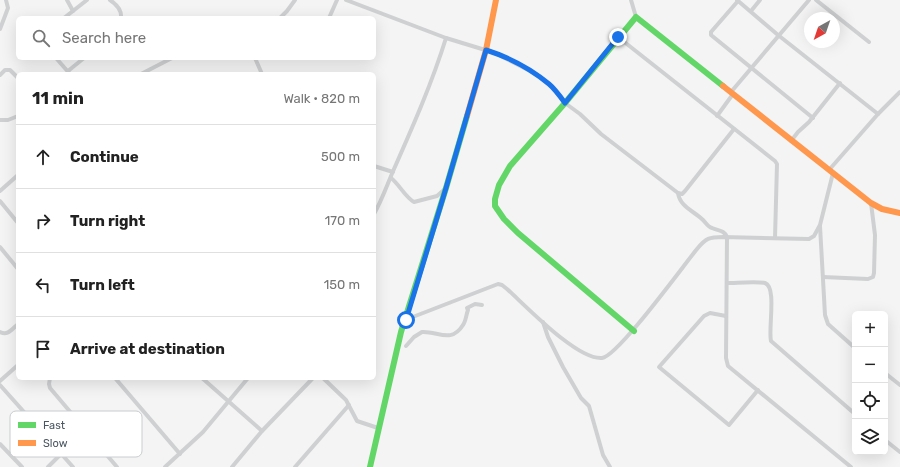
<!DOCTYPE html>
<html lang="en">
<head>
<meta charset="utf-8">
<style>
	body { margin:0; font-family:Rubik,sans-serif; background:#f2f2f2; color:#222 }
	.controls { position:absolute; right:12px; bottom:12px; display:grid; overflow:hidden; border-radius:6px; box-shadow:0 4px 16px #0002 }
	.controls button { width:36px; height:36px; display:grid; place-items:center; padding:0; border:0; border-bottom:1px solid #e0e0e0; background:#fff; color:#222; font:20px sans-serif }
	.compass { position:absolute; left:804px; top:12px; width:36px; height:36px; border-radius:50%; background:#fff; box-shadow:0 4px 16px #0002; rotate:220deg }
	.stop { position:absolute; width:12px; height:12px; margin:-9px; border:3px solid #1a73e8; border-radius:50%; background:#fff }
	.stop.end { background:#1a73e8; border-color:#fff; box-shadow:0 1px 4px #0008 }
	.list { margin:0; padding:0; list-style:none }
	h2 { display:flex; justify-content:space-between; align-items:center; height:52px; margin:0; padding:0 16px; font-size:17px }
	h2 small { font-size:13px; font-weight:400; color:#767676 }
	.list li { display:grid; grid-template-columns:26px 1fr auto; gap:12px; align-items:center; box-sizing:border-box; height:64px; padding:0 16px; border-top:1px solid #e0e0e0 }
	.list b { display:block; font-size:15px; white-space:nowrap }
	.list em { font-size:13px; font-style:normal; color:#767676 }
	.icon { flex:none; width:22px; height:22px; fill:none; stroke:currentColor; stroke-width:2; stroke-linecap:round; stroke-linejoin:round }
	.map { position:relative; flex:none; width:900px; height:467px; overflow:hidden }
	.search { position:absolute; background:#fff; box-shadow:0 4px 16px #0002; left:16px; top:16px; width:360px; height:44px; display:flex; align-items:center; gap:10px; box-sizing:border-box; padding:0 14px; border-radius:6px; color:#767676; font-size:15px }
	.panel { position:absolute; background:#fff; box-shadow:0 4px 16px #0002; left:16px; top:72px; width:360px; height:308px; border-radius:6px }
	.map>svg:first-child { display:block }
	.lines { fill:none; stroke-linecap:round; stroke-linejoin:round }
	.street { stroke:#ced0d2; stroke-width:4 }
	.fast { stroke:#63d668; stroke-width:6 }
	.slow { stroke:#ff974d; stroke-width:6 }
	.route { stroke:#1a73e8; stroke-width:5 }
	.key { fill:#fff; stroke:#c9ccd0; stroke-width:1 }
	.key-label { font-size:11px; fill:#4a5661 }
</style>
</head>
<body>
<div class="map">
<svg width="900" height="467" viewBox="0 0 900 467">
	<rect width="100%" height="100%" fill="#f4f4f4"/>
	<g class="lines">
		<g class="street">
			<polyline points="67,0 73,11"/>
			<path d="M110 0C116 4 122 10 121 18"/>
			<polyline points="346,0 446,38 495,53 536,74 550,85 565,103 580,114 601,134 678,193 682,194 685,191 734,129"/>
			<polyline points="631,0 636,17"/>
			<polyline points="737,0 778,35 878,114"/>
			<polyline points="816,0 869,42"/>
			<polyline points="738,1 711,32 711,35 813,118"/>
			<polyline points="751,11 760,0"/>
			<polyline points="64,18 87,0"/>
			<polyline points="280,18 287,11 295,0"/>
			<polyline points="329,18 337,0"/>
			<polyline points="0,29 8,8 6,0"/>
			<polyline points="618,37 775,161 777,164 775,238"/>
			<polyline points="56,58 70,74"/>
			<polyline points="255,58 262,74"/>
			<polyline points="68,71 84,58"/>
			<polyline points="141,74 172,58"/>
			<polyline points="0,75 5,70 10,70 18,78"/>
			<polyline points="731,92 809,0"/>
			<polyline points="717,116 733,94"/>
			<polyline points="0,120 8,120 18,116"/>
			<polyline points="791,141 798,132 809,122 840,83"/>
			<polyline points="374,166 393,172"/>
			<polyline points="829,170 878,114 900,92"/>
			<path d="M391 178C399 184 405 197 414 202L437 196 446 188"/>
			<polyline points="0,191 18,175"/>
			<path d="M678 193C680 207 694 211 703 220 706 223 708 227 712 228 719 231 724 230 727 237L726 358 728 366 851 467"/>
			<polyline points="0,201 18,223"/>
			<path d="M374 214C382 200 387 185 394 169 413 126 432 83 446 38"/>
			<polyline points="820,226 825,315 828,324 855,348"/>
			<polyline points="0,247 18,269"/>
			<polyline points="823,277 868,279 873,277 874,273 875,235 871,203"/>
			<path d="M727 283C736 283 757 281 765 283 777 287 768 329 771 341L855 414"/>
			<polyline points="726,316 710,313 704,316 659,367 729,425 758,390"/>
			<path d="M405 320 498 284 502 285 507 289C526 306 577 360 602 358 618 356 683 266 697 249 706 238 709 237 723 237L809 239 814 236 820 225 833 173"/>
			<polyline points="543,322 548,337 563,367 581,398 589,406 603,455 610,467"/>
			<path d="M0 332C8 336 12 329 18 324"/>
			<path d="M406 346 414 337 422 332C438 331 451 344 463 325 466 321 466 315 468 310L467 308 475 304 482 305"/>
			<polyline points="885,373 900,385"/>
			<polyline points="50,378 49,384 50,388 117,467"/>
			<polyline points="115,378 180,454"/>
			<polyline points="202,378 262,431"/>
			<polyline points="323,378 346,400 357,421 378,428"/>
			<polyline points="0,381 18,365"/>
			<polyline points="0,385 73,467"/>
			<polyline points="885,440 900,452"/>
			<polyline points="0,444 22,467"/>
			<polyline points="48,467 61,454"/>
			<polyline points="165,467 203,432 248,378"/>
			<polyline points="232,467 262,431 313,378"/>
			<polyline points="295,467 349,405"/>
		</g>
		<g class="fast">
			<polyline points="634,331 518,233 504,219 495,206 495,199 499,185 510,166 565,103 636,17 723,86"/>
			<polyline points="370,467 401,332 446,188 467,116"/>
		</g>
		<g class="slow">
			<polyline points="723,86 871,203 882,209 900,213"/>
			<polyline points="467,116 486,50 496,0"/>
		</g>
	</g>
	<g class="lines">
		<path class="route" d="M406 320 446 188 486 50C508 57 531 69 549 84 555 89 560 96 565 103L618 37"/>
	</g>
	<rect x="10" y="411" width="132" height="46" rx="6" class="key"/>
	<rect x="18" y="422" width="18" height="6" fill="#63d668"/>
	<rect x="18" y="440" width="18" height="6" fill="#ff974d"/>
	<g class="key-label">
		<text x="43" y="429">Fast</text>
		<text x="43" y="447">Slow</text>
	</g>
</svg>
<div class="controls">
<button>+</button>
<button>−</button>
<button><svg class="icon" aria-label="locate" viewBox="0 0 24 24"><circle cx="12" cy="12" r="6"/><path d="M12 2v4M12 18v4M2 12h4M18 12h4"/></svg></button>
<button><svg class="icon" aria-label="layers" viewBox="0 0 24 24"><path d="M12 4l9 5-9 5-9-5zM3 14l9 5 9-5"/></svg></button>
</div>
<svg class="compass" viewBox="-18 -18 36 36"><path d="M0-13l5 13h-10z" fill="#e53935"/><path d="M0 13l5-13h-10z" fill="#767676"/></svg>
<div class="stop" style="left:406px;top:320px"></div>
<div class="stop end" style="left:618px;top:37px"></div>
<div class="search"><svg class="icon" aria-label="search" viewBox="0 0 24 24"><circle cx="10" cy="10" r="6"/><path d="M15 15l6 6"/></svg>Search here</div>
<section class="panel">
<h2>11 min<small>Walk · 820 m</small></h2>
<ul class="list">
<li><svg class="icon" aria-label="ahead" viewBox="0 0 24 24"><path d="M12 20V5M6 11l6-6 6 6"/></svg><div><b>Continue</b></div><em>500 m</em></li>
<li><svg class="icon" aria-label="right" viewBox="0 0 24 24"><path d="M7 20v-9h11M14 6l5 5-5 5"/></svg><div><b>Turn right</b></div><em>170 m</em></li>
<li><svg class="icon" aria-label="left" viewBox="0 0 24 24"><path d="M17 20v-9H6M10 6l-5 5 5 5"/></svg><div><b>Turn left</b></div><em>150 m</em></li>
<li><svg class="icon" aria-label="arrive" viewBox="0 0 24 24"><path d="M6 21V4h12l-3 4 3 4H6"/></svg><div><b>Arrive at destination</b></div></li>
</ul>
</section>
</div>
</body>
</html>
